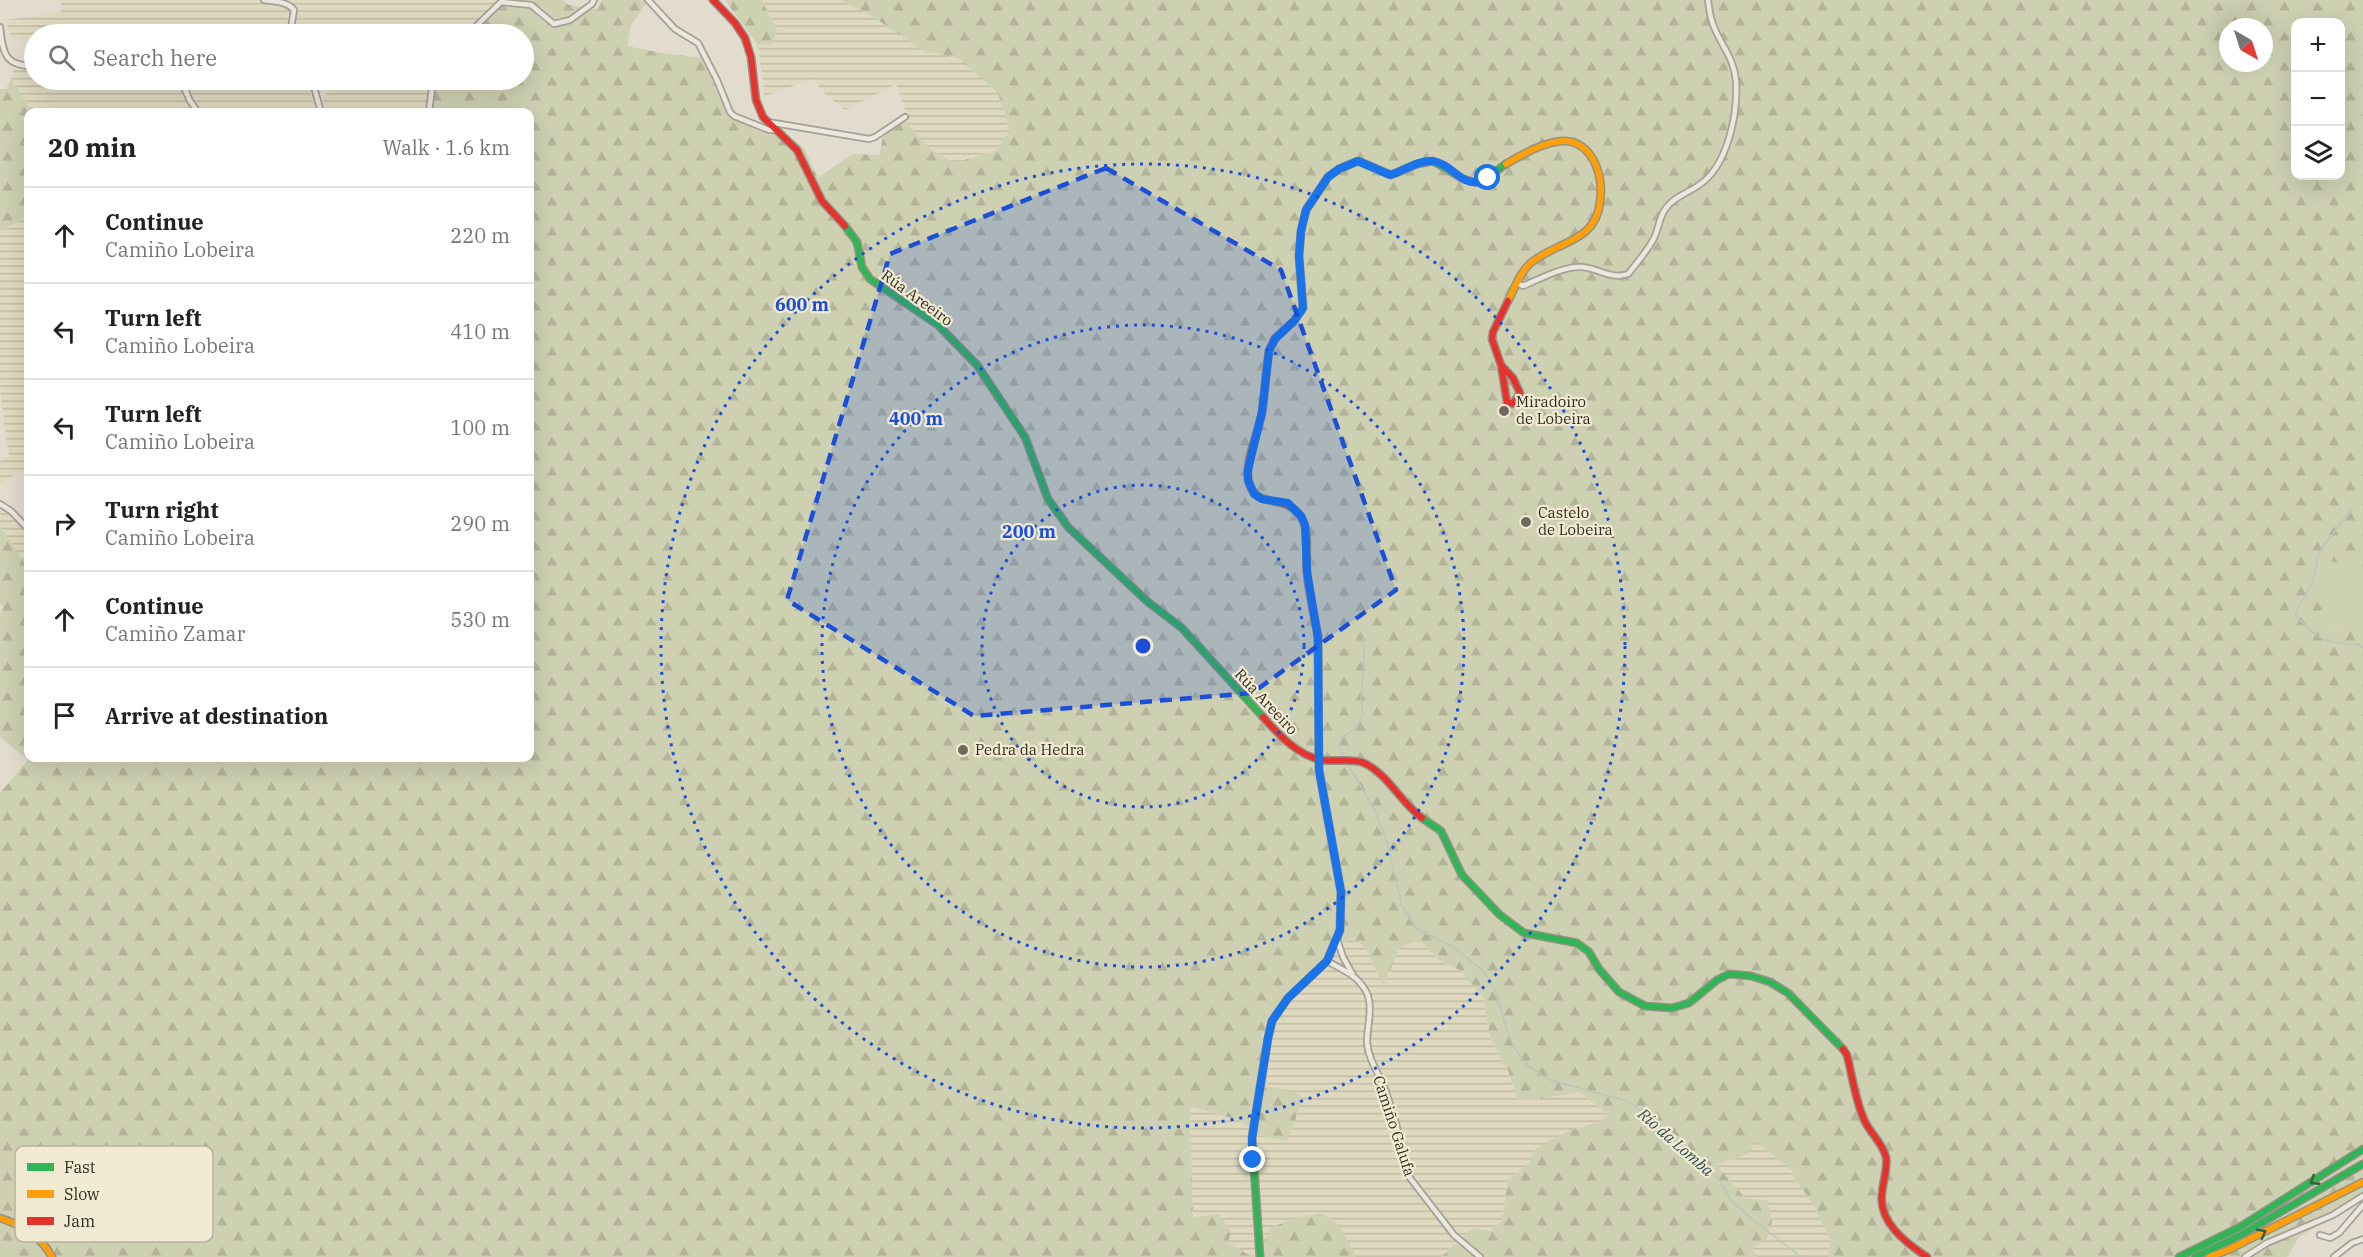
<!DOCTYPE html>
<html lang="en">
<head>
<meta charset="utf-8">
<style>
	body { margin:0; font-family:"IBM Plex Serif",serif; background:#f6f6f6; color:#222 }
	.controls { position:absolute; right:18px; top:18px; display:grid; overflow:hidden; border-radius:12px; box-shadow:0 6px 24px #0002 }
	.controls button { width:54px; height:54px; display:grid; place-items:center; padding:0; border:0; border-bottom:2px solid #e0e0e0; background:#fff; color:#222; font:30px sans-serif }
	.compass { position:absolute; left:2219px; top:18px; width:54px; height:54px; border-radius:50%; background:#fff; box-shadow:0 6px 24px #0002; rotate:141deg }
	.stop { position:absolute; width:18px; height:18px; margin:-14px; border:4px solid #1a73e8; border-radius:50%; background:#fff }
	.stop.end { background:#1a73e8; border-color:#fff; box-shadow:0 2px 6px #0008 }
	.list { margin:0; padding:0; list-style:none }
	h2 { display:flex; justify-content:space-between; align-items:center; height:78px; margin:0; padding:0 24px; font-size:26px }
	h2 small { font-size:20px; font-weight:400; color:#767676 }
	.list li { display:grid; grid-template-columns:39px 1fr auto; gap:18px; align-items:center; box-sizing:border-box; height:96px; padding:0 24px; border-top:2px solid #e0e0e0 }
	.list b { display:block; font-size:22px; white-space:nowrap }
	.list p { margin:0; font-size:20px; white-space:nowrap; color:#767676 }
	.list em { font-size:20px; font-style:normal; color:#767676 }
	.icon { flex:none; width:33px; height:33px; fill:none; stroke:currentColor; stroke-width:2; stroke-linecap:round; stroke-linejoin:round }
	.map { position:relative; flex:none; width:2363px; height:1257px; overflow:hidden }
	.search { position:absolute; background:#fff; box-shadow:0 6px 24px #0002; left:24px; top:24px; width:510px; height:66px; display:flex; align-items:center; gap:15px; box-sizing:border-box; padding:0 21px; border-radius:33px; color:#767676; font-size:22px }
	.panel { position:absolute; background:#fff; box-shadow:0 6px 24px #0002; left:24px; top:108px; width:510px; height:654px; border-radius:12px }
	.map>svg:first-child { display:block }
	.farmland { fill:url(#farmland-rules) }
	.grass { fill:#ced0b2 }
	.forest { fill:url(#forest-firs); fill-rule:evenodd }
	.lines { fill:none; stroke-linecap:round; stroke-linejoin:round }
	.stream { stroke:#b8c6be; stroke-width:1.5 }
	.street-casing { stroke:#a6a196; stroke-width:8 }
	.fast-casing { stroke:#969186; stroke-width:9 }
	.slow-casing { stroke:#969186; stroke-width:9 }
	.jam-casing { stroke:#969186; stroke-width:9 }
	.street { stroke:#eae7de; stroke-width:4.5 }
	.fast { stroke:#30b455; stroke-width:6 }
	.slow { stroke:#ff9f0a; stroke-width:6 }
	.jam { stroke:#e5322d; stroke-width:6 }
	.oneway { stroke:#326235 }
	.route { stroke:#1a73e8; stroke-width:8 }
	.marked { fill:#1d4ed8; fill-opacity:0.2; stroke:#1d4ed8; stroke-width:4.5; stroke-dasharray:12 8; stroke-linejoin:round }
	.ring { fill:none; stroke:#1d4ed8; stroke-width:3; stroke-dasharray:3 6 }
	.poi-dot { fill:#71695d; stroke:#f1ebd4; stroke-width:2 }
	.labels { text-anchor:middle; stroke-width:4.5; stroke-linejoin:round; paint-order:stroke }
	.street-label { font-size:15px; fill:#342b20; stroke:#f1ebd4 }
	.poi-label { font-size:15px; fill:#342b20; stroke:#f1ebd4; text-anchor:start }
	.water-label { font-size:16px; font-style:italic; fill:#305252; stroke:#f1ebd4 }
	.key { fill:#f1ebd4; stroke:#b8b19e; stroke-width:1.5 }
	.key-label { font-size:16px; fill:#342b20 }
	.centre { fill:#1d4ed8; stroke:#f1ebd4; stroke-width:3 }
	.ring-label { font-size:18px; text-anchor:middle; font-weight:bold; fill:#1d4ed8; stroke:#f1ebd4; stroke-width:4.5; stroke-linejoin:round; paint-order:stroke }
</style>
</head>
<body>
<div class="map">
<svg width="2363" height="1257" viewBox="0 0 2363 1257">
	<defs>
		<pattern id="farmland-rules" width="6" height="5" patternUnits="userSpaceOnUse" patternTransform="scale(1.5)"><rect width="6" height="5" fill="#dfdabf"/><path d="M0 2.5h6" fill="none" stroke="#c0bba4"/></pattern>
		<pattern id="forest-firs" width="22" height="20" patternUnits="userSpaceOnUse" patternTransform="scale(1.5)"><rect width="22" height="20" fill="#ced0b2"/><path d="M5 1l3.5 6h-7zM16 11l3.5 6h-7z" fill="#b2b399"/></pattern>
	</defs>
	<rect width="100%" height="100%" fill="#e1dccd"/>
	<g class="farmland">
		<polygon points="46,0 500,0 495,10 471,34 34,34 34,40 12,39 6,20 61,12 61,1"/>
		<polygon points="762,0 841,0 875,18 923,51 958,58 998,93 1010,131 995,151 954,163 927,147 905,120 907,115 896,84 845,110 825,94 813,79 765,96 758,45 772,44 777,31"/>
		<polygon points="14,70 34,70 34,80 305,80 317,112 32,112 11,79"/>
		<polygon points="354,80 432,80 426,112 327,112 322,96"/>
		<polygon points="28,212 28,467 0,484 0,461 9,456 0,388 0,232 22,219"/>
		<polygon points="0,508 7,512 28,535 28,568 0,526"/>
		<polygon points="1353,938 1368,948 1376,967 1377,975 1384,983 1400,947 1420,941 1439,960 1461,971 1484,999 1490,1038 1509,1073 1518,1100 1579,1092 1607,1113 1602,1121 1566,1132 1508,1180 1502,1222 1490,1231 1473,1228 1441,1257 1350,1257 1259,1252 1249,1255 1227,1243 1216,1215 1193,1216 1190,1106 1238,1120 1268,1087 1261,1036 1287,992 1338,945"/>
		<polygon points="1756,1134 1794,1162 1793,1177 1814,1205 1831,1242 1828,1257 1743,1257 1746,1199 1716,1165 1745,1156"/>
	</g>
	<polygon class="grass" points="2306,552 2363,567 2363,634 2346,629 2329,632 2309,622"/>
	<g class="forest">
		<path d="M501 0H562L569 5 598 9 602 0H648L631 26 627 46 661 53 704 58 726 114 789 136 804 148 818 178 852 154 879 155 883 137 905 120 927 147 954 163 995 151 1010 131 998 93 958 58 923 51 875 18 841 0H2363V569L2307 556 2329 632 2346 629 2354 624 2363 634V1198L2299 1237 2287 1257H1828L1831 1242 1814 1205 1793 1177V1171L1755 1141C1751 1159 1731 1158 1717 1165L1746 1199 1767 1200 1772 1221 1767 1239 1752 1249 1758 1257H1441L1473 1228 1490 1231 1502 1222 1508 1180 1530 1162 1534 1150 1566 1132 1602 1121 1607 1113 1579 1092 1534 1100H1518L1509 1073 1490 1038 1484 999 1461 971 1439 960 1420 941 1400 947 1384 984C1368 964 1379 956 1353 938L1337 945 1287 992 1261 1036 1268 1087 1291 1090 1301 1096 1295 1122 1287 1141 1262 1136 1238 1120 1190 1106 1193 1217 1219 1214 1231 1231 1228 1243 1249 1255 1259 1252 1270 1228 1293 1219 1322 1213 1340 1225 1356 1257H0V793L28 760 0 737V616L3 606 0 604V526L28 568V758H530V112H426L432 80H524V34H471L495 10ZM2296 22H2340V176H2296ZM2228 27H2264V63H2228Z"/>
		<polygon points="725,0 762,0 777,31 772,44 758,45"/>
		<polygon points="11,79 32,112 28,112 28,212 22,219 0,232 0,89 6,89"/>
	</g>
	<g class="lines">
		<g class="stream">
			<path d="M2352 508 2319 552 2313 581 2295 614C2317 641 2326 643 2360 645L2363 648"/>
			<polyline points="1343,755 1339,746 1343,737 1357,727 1363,714 1361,697 1364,659 1363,638"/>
			<polyline points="1350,768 1375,811 1387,842 1402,906 1417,929 1457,949 1483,971 1496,991 1506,1028 1514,1047 1528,1066 1550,1080 1627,1101 1652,1118 1719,1179 1731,1200 1752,1219 1801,1257"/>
		</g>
		<g class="street-casing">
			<g id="street">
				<path d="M264 0C274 2 287 1 294 10L290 34"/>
				<polyline points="648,0 675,29 698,43 717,80 730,112 734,116 769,130 775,130"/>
				<path d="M0 27C3 54 5 66 34 66"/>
				<polyline points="468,34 501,2 531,5 554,24 570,20 592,4 594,0"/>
				<polyline points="95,80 103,83 124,80"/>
				<polyline points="181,80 190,101 198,112"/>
				<polyline points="312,80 321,112"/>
				<polyline points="429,112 433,80"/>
				<polyline points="768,122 869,139 875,137 905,117"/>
				<path d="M1517 283 1523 286C1540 279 1563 266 1582 267 1598 268 1611 280 1628 274 1637 263 1648 250 1654 238 1659 228 1659 217 1666 208 1675 196 1688 193 1699 185 1728 166 1738 113 1736 81 1734 58 1722 47 1714 27 1710 18 1709 9 1708 0"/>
				<polyline points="0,504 11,511 28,529"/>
				<polyline points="1337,939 1343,957 1353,975"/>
				<path d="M1327 961C1341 969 1355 974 1364 988 1375 1003 1367 1025 1367 1042 1368 1059 1379 1074 1385 1089 1388 1098 1391 1107 1394 1116 1400 1136 1401 1158 1410 1178L1454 1235 1480 1257"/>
				<polyline points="2320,1235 2330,1238 2339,1233 2363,1205"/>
				<polyline points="2245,1257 2267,1243 2333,1215 2363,1196"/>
				<polyline points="2334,1257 2352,1243 2363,1239"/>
			</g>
		</g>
		<g class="fast-casing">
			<g id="fast">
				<polyline points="845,226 857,242 862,267 870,279 938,325 977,365 1025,437 1048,499 1068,527 1148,602 1182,628 1263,717"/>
				<polyline points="1266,375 1269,351 1275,338 1294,321 1303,308 1299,256 1301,231 1306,210 1328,177 1339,169 1358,161 1391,175 1417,164 1433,161 1463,179 1479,183 1506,164"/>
				<polyline points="1422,818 1441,831 1462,875 1500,915 1524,933 1577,943 1589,952 1599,969 1619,992 1645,1006 1672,1008 1689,1003 1717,980 1729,974 1751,976 1770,982 1788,993 1843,1049"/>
				<polyline points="1260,1257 1252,1138 1268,1038 1272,1021 1288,998 1327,961 1340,930 1341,892 1334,853"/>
				<polyline points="2179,1257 2240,1227 2363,1149"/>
				<polyline points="2195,1257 2239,1236 2363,1164"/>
			</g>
		</g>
		<g class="slow-casing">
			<g id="slow">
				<path d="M1506 164C1523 154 1547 140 1566 141 1580 142 1588 150 1594 161 1600 173 1602 188 1600 202 1596 242 1558 241 1532 262 1520 271 1515 288 1508 301"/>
				<polyline points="1318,636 1319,770 1334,853"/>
				<path d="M0 1218C22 1225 41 1236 52 1257"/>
				<polyline points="2209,1257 2228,1250 2363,1182"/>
			</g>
		</g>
		<g class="jam-casing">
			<g id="jam">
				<polyline points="713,0 735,23 745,38 751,57 756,100 763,117 797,150 822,201 845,226"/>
				<polyline points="1501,365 1513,378 1520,393 1513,404 1507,402 1501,365 1492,339 1493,332 1508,301"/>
				<path d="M1266 375C1265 387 1264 400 1262 412 1259 431 1243 465 1249 483 1258 510 1281 493 1299 514 1311 528 1305 555 1307 572 1309 593 1314 615 1318 636"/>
				<path d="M1263 717C1278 734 1298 756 1322 760 1335 762 1353 758 1364 763 1388 774 1401 803 1422 818"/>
				<path d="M1843 1049 1847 1055C1852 1075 1855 1098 1863 1117 1868 1132 1882 1141 1886 1157 1888 1167 1883 1182 1882 1193 1878 1222 1906 1243 1927 1257"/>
			</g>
		</g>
		<use href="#street" class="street"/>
		<use href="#fast" class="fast"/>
		<use href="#slow" class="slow"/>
		<use href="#jam" class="jam"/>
	</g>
	<defs><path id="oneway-chevron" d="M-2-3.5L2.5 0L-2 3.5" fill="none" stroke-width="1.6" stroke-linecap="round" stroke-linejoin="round" transform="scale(1.5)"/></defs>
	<g class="oneway">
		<use href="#oneway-chevron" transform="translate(2314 1181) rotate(147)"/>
		<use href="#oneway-chevron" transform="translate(2262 1233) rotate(-27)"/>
	</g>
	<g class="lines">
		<path class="route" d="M1253 1160 1252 1138 1268 1038 1272 1021 1288 998 1327 961 1340 930 1341 892 1319 770 1318 638 1307 572 1305 525 1301 516 1288 503 1262 499 1254 494 1248 480V470L1262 412 1269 351 1275 339 1294 321 1303 308 1299 256 1301 231 1306 210 1328 177 1339 169 1358 161 1390 175C1404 171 1418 160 1432 161 1454 163 1463 193 1488 178"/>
	</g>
	<path class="marked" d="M1106 168 1281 270 1396 590 1252 693 974 716 787 600 890 254Z"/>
	<g class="ring">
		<circle cx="1143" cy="646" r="161"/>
		<circle cx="1143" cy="646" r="321"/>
		<circle cx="1143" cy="646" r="482"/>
	</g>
	<g class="poi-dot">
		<circle cx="1504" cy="411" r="6"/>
		<circle cx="1526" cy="522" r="6"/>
		<circle cx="963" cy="750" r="6"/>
	</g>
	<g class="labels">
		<g class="street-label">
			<text transform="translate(917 298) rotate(36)" y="5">Rúa Areeiro</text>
			<text transform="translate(1266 702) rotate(47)" y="5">Rúa Areeiro</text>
			<text transform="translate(1394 1126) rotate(72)" y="5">Camiño Galufa</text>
		</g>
		<g class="poi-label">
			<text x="1516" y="407">Miradoiro<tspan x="1516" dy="17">de Lobeira</tspan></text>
			<text x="1538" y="518">Castelo<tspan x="1538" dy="17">de Lobeira</tspan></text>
			<text x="975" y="755">Pedra da Hedra</text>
		</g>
		<g class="water-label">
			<text transform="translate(1676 1142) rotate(41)" y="6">Río da Lomba</text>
		</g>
	</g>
	<rect x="15" y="1146" width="198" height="96" rx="9" class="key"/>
	<rect x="27" y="1163" width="27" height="8" fill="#30b455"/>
	<rect x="27" y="1190" width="27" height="8" fill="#ff9f0a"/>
	<rect x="27" y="1217" width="27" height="8" fill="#e5322d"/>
	<g class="key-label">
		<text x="64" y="1173">Fast</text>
		<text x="64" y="1200">Slow</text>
		<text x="64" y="1227">Jam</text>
	</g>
	<circle cx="1143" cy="646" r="9" class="centre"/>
	<g class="ring-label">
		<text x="802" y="311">600 m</text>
		<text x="916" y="425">400 m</text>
		<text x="1029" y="538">200 m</text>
	</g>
</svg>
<div class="controls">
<button>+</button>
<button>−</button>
<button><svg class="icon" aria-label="layers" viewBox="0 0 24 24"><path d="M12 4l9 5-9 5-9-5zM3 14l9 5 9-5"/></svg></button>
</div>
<svg class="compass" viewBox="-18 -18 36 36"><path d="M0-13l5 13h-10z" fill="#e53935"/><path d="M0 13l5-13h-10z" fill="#767676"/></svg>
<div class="stop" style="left:1488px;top:178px"></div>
<div class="stop end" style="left:1253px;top:1160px"></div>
<div class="search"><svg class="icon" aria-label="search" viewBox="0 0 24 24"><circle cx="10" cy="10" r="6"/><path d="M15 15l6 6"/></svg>Search here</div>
<section class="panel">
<h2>20 min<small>Walk · 1.6 km</small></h2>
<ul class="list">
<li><svg class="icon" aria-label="ahead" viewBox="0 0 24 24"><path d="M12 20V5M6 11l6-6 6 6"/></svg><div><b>Continue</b><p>Camiño Lobeira</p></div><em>220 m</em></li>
<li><svg class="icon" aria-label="left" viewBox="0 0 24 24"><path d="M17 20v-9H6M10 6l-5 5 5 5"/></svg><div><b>Turn left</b><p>Camiño Lobeira</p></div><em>410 m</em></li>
<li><svg class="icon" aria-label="left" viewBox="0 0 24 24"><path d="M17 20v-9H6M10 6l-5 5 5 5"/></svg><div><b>Turn left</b><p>Camiño Lobeira</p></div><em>100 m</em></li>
<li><svg class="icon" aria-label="right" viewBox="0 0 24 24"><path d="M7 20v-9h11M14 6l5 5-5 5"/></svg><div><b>Turn right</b><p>Camiño Lobeira</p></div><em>290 m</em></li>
<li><svg class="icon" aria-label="ahead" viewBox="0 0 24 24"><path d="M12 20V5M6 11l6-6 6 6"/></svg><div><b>Continue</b><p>Camiño Zamar</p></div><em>530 m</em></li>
<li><svg class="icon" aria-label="arrive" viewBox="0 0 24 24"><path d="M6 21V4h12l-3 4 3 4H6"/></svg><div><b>Arrive at destination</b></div></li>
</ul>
</section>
</div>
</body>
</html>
